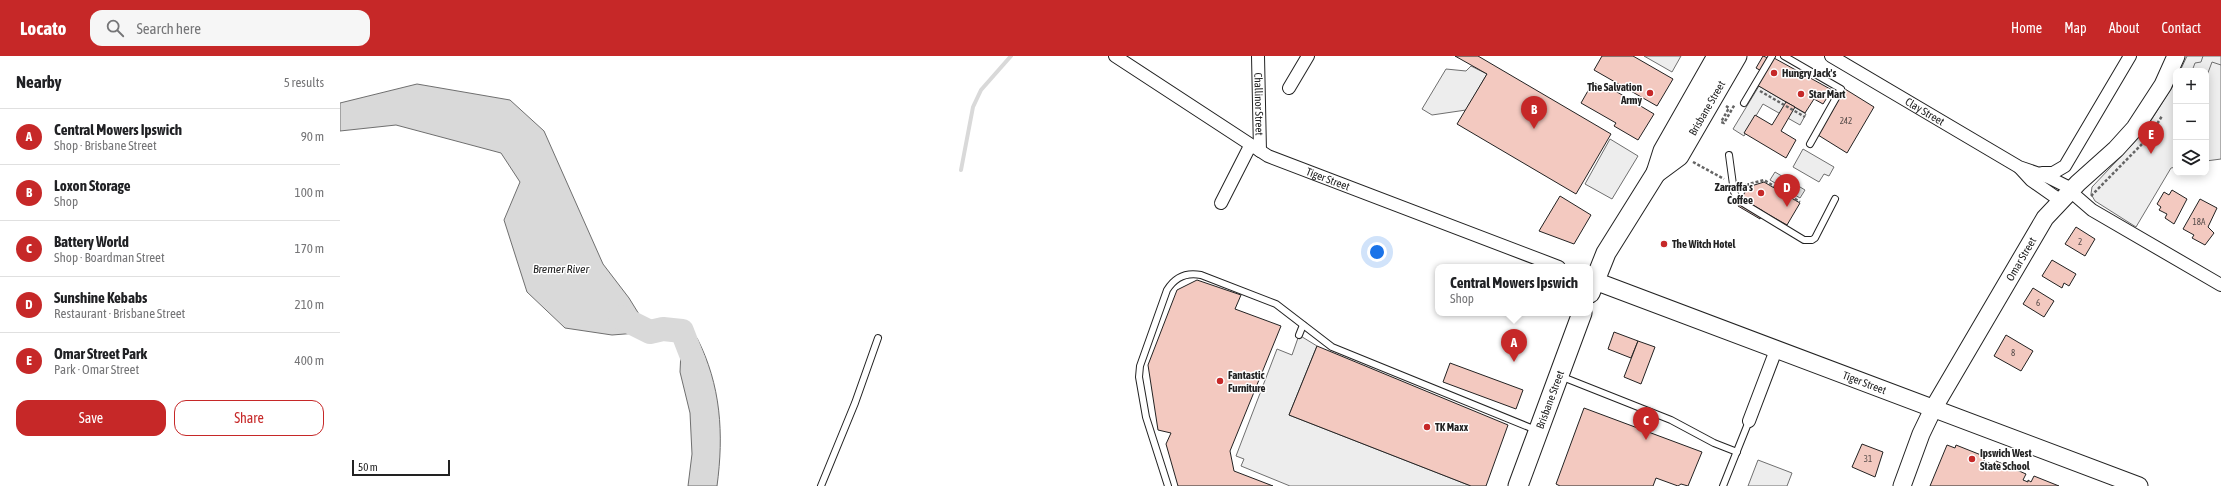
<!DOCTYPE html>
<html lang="en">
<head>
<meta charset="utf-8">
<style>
	body { margin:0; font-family:"Asap Condensed",sans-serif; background:#f6f6f6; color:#202124 }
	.controls { position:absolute; right:12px; top:12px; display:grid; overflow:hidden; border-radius:8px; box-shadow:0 2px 10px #0003 }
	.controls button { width:36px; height:36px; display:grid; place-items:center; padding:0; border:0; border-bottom:1px solid #e0e0e0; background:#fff; color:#202124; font:20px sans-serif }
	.scale { position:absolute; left:12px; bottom:10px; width:98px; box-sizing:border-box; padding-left:4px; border:2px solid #222; border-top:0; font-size:11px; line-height:14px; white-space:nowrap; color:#222; -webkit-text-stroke:3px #fff; paint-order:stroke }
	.you { position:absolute; left:1037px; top:196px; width:14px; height:14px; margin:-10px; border:3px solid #fff; border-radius:50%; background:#1a73e8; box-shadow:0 0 0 6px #1a73e833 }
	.badge { display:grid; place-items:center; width:26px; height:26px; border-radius:50%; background:#c62828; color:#fff; font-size:13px; font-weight:700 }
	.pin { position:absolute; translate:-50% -33px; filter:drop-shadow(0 1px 2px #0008) }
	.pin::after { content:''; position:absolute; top:21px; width:14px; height:12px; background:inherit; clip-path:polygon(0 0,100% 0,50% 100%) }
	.popup { position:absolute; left:1095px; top:208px; width:158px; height:52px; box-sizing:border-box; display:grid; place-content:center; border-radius:8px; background:#fff; filter:drop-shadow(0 1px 3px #0005); font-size:13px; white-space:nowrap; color:#757577 }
	.popup b { font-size:15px; color:#202124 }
	.popup::after { content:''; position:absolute; left:50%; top:100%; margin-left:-8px; border:8px solid transparent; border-top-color:#fff }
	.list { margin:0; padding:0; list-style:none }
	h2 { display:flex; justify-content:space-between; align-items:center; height:52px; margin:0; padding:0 16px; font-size:17px }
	h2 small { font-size:13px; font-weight:400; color:#757577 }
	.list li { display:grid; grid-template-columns:26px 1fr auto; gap:12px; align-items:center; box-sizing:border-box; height:56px; padding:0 16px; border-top:1px solid #e0e0e0 }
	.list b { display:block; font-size:15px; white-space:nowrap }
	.list p { margin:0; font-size:13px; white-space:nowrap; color:#757577 }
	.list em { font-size:13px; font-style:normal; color:#757577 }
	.actions { display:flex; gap:8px; padding:12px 16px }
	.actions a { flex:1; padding:9px 0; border:1px solid #c62828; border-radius:12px; text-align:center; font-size:14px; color:#c62828 }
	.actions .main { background:#c62828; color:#fff }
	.icon { flex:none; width:22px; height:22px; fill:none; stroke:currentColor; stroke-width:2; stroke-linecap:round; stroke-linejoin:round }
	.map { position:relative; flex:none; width:1881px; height:430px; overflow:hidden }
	header { display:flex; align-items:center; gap:24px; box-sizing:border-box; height:56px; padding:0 20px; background:#c62828; color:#fff }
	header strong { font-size:19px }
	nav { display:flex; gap:22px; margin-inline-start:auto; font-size:14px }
	.search { width:280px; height:36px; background:#f6f6f6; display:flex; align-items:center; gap:10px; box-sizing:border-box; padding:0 14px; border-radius:12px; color:#757577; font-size:15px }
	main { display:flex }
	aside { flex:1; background:#fff }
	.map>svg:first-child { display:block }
	.green { fill:#eee; stroke:#6f6f6f }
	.parking { fill:#ededed; stroke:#6f6f6f }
	.water { fill:#d9d9d9; stroke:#6f6f6f }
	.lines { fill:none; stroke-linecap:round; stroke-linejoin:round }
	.stream { stroke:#d9d9d9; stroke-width:4 }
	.river { stroke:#d9d9d9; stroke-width:24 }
	.building { fill:#f3c9c0; stroke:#222 }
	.lane-casing { stroke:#222; stroke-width:8 }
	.street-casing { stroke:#222; stroke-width:14 }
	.secondary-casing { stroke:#222; stroke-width:19 }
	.primary-casing { stroke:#222; stroke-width:21 }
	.path { stroke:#646464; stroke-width:2.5; stroke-dasharray:3 2; stroke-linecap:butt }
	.lane { stroke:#fff; stroke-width:6 }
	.street { stroke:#fff; stroke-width:12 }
	.secondary { stroke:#fff; stroke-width:17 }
	.primary { stroke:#fff; stroke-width:19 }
	.poi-dot { fill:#c62828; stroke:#fff; stroke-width:1.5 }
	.labels { text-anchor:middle; stroke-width:3; stroke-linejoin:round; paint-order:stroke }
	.number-label { font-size:9px; fill:#564c4a }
	.poi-label { font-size:11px; font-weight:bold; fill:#222; stroke:#fff; text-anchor:start }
	.street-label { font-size:11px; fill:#222; stroke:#fff }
	.water-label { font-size:12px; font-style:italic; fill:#222; stroke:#fff }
</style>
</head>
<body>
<header>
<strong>Locato</strong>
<div class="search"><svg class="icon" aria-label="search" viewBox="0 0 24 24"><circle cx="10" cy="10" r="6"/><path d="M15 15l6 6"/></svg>Search here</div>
<nav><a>Home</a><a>Map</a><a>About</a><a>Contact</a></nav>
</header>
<main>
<aside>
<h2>Nearby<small>5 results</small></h2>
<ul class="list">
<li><span class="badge">A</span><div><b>Central Mowers Ipswich</b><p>Shop · Brisbane Street</p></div><em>90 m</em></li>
<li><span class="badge">B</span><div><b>Loxon Storage</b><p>Shop</p></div><em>100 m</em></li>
<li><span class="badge">C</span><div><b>Battery World</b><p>Shop · Boardman Street</p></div><em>170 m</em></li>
<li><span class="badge">D</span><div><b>Sunshine Kebabs</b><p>Restaurant · Brisbane Street</p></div><em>210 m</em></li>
<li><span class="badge">E</span><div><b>Omar Street Park</b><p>Park · Omar Street</p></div><em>400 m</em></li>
</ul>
<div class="actions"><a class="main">Save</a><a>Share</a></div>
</aside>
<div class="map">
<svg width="1881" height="430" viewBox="0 0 1881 430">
	<rect width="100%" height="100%" fill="#fff"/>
	<g class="green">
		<polygon points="1847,0 1881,0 1881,103 1866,105 1866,15 1840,15"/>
		<polygon points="1836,25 1836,111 1831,112 1796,171 1755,145 1751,138 1752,131 1803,77"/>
	</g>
	<g class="parking">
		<polygon points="1304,0 1341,0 1332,16"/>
		<polygon points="1863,0 1881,0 1881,9 1872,6 1866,22 1866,15 1852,15 1855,7 1861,6"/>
		<polygon points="1131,10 1147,18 1126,54 1092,59 1082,53 1106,13 1126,15"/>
		<polygon points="1419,30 1466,58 1460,69 1423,48 1404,80 1393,73"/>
		<polygon points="1270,83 1298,100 1272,143 1245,128"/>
		<polygon points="1463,93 1494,111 1489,120 1484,118 1479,126 1453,111"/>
		<polygon points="1435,116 1465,134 1460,142 1430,124"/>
		<polygon points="959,279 977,290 949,359 1131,430 950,430 901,410 904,403 896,400 937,293 952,299"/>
		<polygon points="1418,404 1452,417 1447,430 1408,430"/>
	</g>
	<g class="water">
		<polygon points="77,28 170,44 204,75 263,208 289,242 310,276 272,279 225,272 187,236 164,164 180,126 161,97 56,69 0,75 0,47"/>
		<path d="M342 275 357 282C381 329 384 378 377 430H348L352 398 350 357 340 316Z"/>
	</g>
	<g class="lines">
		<polyline class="stream" points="621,114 633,51 641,34 671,0"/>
		<polyline class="river" points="280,261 310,276 323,273 342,275 354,306"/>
	</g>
	<g class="building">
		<polygon points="1115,0 1138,0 1271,78 1236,138 1117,68 1147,18"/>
		<polygon points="1262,0 1293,0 1333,23 1317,50 1254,14"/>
		<polygon points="1423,0 1433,4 1425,17 1416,12"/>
		<polygon points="1434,2 1492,34 1483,48 1474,43 1465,57 1417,29"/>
		<polygon points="1253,26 1270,36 1272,33 1314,58 1298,84 1274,70 1276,67 1241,47"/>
		<polygon points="1505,33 1534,51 1507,97 1478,79"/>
		<polygon points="1446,46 1455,51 1441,75 1456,84 1446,102 1404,77 1415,59 1432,69"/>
		<polygon points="1424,126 1460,147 1447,169 1401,143 1408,131"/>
		<polygon points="1832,134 1847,143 1834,168 1825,162 1827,158 1819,154 1821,151 1817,148 1824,136 1829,139"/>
		<polygon points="1220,140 1251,159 1234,188 1199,175"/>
		<polygon points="1402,143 1423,155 1420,163 1398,150"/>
		<polygon points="1860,143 1877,152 1868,171 1874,177 1865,189 1852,182 1854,179 1843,173"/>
		<polygon points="1736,171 1755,183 1745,200 1725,188"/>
		<polygon points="1712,204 1736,218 1729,230 1724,227 1722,232 1702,220"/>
		<polygon points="857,224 901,239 895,253 941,270 890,395 894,415 933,430 838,430 826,388 831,377 818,374 808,309 837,234"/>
		<polygon points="1693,232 1714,245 1704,261 1683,248"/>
		<polygon points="1274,276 1298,285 1291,302 1268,293"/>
		<polygon points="1666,279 1693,295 1681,315 1654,300"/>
		<polygon points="1298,285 1315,291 1301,328 1284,321"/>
		<polygon points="977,290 1168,369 1146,430 1131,430 949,359"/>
		<polygon points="1110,307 1183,334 1176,353 1103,326"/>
		<polygon points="1244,352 1362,396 1348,430 1341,428 1338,430 1316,422 1313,430 1220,430 1216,428"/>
		<polygon points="1522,388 1543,396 1535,421 1512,411"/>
		<polygon points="1607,389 1615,392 1616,389 1646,401 1644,405 1654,409 1656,405 1686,418 1683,424 1688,426 1688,424 1691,426 1694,420 1719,430 1590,430"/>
	</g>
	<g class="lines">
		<g class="lane-casing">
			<g id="lane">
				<polyline points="1444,0 1501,33 1470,88"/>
				<polyline points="1404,47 1432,0"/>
				<polyline points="1389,99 1394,136 1398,144 1464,184 1472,184 1475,182 1495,143"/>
				<polyline points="959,279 963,269"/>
				<polyline points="1220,320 1331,364 1374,387 1397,396"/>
				<polyline points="481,430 515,347 538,282"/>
				<path d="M828 430 806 361 799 321 800 310 827 234C835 221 846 216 861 219L936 248 992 291 1196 374"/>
				<polyline points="1383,430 1409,365"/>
			</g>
		</g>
		<g class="street-casing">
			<g id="street">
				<path id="s1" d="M775 0 928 100 1219 211"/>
				<path id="s2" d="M918 0 920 95"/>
				<path id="s3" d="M1491 0 1679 111 1708 121 1732 133"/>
				<polyline points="949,32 968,0"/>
				<polyline points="1680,112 1691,124 1721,145"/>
				<polyline points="1702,117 1713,117 1725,110 1790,0"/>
				<polyline points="1730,135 1752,154 1881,229"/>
				<polyline points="881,147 910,90"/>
				<polyline points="1409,365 1436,294"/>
			</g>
		</g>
		<g class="secondary-casing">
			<g id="secondary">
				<path id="s4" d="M1255 225 1799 430"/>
				<path id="s5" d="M1562 430 1581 378 1593 353 1705 162 1738 127 1776 93 1795 72 1823 29 1836 0"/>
			</g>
		</g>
		<g class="primary-casing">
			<g id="primary">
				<path id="s6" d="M1316 117 1339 100 1397 0"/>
				<polyline points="1250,237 1266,197 1316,117 1323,95 1377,0"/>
				<path id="s7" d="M1178 430 1242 257"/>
			</g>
		</g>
		<g class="path">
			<polyline points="1420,35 1465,61"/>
			<polyline points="1386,50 1389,52 1381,66 1384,67 1395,48"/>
			<polyline points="1812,76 1822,60"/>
			<polyline points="1353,106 1384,123"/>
			<polyline points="1401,130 1424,124 1460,146"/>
			<polyline points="1438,133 1444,122"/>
			<polyline points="1751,140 1802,88"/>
		</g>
		<use href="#lane" class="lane"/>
		<use href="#street" class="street"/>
		<use href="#secondary" class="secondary"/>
		<use href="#primary" class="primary"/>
	</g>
	<g class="poi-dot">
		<circle cx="1434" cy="17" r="4"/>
		<circle cx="1310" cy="37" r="4"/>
		<circle cx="1461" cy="38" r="4"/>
		<circle cx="1421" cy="137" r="4"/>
		<circle cx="1324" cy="188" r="4"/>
		<circle cx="880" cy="325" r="4"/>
		<circle cx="1087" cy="371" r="4"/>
		<circle cx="1632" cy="403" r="4"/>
	</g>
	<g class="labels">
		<g class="number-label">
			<text x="1506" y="68">242</text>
			<text x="1859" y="169">18A</text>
			<text x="1740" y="189">2</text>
			<text x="1698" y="250">6</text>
			<text x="1673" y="300">8</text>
			<text x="1528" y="406">31</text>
		</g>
		<g class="poi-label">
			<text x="1442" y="21">Hungry Jack's</text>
			<text x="1302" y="35" text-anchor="end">The Salvation<tspan x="1302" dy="13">Army</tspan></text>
			<text x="1469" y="42">Star Mart</text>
			<text x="1413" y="135" text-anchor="end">Zarraffa's<tspan x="1413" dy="13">Coffee</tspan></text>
			<text x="1332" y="192">The Witch Hotel</text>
			<text x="888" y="323">Fantastic<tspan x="888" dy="13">Furniture</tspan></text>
			<text x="1095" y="375">TK Maxx</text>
			<text x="1640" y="401">Ipswich West<tspan x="1640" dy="13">State School</tspan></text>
		</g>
		<g class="street-label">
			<text dy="4" stroke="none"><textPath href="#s2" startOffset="48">Challinor Street</textPath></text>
			<text dy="4" stroke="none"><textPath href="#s6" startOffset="84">Brisbane Street</textPath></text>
			<text dy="4" stroke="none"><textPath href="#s3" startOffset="109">Clay Street</textPath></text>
			<text dy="4" stroke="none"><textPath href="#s1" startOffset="247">Tiger Street</textPath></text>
			<text dy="4" stroke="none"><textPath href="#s5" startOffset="257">Omar Street</textPath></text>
			<text dy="4" stroke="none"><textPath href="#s4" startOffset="288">Tiger Street</textPath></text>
			<text dy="4" stroke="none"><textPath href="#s7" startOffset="92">Brisbane Street</textPath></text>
		</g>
		<g class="water-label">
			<text x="221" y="217">Bremer River</text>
		</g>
	</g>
</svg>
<div class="controls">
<button>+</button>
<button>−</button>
<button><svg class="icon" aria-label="layers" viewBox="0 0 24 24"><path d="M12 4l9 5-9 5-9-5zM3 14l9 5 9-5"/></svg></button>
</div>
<div class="scale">50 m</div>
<div class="you"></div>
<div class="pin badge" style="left:1174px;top:306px">A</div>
<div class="popup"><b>Central Mowers Ipswich</b>Shop</div>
<div class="pin badge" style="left:1194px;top:73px">B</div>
<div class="pin badge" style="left:1306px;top:384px">C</div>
<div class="pin badge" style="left:1447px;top:151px">D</div>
<div class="pin badge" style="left:1811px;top:98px">E</div>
</div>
</main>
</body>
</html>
